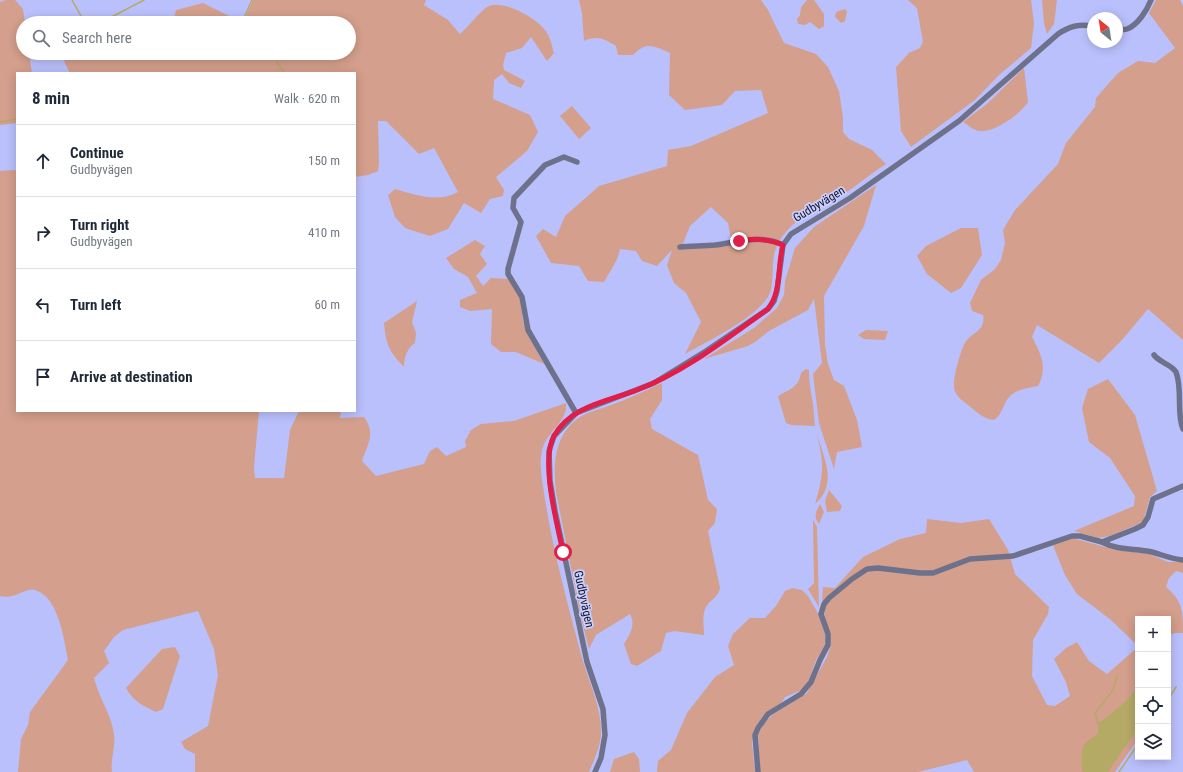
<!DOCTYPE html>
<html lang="en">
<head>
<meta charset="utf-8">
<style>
	body { margin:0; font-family:"Roboto Condensed",sans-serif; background:#f2f2f3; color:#1f2937 }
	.controls { position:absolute; right:12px; bottom:12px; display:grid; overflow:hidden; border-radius:0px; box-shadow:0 2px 10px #0003 }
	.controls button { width:36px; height:36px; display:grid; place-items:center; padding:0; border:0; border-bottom:1px solid #e0e1e3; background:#fff; color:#1f2937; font:20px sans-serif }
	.compass { position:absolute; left:1087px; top:12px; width:36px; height:36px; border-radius:50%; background:#fff; box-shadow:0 2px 10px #0003; rotate:330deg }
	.stop { position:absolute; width:12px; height:12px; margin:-9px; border:3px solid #e11d48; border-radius:50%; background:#fff }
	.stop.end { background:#e11d48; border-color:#fff; box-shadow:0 1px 4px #0008 }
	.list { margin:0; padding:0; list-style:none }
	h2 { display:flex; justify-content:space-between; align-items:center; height:52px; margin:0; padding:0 16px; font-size:17px }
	h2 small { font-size:13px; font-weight:400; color:#747a83 }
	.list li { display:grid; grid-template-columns:26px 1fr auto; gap:12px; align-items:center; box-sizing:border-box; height:72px; padding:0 16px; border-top:1px solid #e0e1e3 }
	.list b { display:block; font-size:15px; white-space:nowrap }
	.list p { margin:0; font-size:13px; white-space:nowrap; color:#747a83 }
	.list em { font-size:13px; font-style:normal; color:#747a83 }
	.icon { flex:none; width:22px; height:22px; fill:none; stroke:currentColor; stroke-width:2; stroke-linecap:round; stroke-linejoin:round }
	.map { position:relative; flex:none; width:1183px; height:772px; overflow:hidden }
	.search { position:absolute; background:#fff; box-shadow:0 2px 10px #0003; left:16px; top:16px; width:340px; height:44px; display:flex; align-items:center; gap:10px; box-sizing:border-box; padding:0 14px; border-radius:22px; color:#747a83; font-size:15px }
	.panel { position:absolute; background:#fff; box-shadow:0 2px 10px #0003; left:16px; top:72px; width:340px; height:340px; border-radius:0px }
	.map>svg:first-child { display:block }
	.green { fill:#d49f8c; fill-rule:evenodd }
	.water { fill:#b5aa65 }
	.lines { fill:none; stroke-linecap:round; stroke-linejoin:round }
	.stream { stroke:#b5aa65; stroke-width:1.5 }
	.street { stroke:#6e718b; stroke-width:5.5 }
	.route { stroke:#e11d48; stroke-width:5 }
	.labels { text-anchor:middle; stroke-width:3.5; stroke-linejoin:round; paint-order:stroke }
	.street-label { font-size:12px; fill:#141430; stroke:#cacefc }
</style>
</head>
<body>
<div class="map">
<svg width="1183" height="772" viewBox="0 0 1183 772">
	<rect width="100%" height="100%" fill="#bac0fc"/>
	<g class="green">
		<polygon points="6,0 15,0 23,9 25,23 23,23 23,53 29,53 32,73 17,73 17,123 0,125 0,2"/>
		<path d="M253 0H426L424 5 448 20 460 34C467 28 482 9 489 6 505 0 539 19 547 33 551 39 552 47 554 53L547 61 531 37 522 48 506 53 503 65 504 70 525 81 521 88 509 83 502 74 494 80 493 99 530 115 538 132 527 151 496 177 504 190 503 196 490 199 481 213 464 203 448 229 430 236 405 228 395 217 388 195 395 189C415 195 439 203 458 192L434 148 419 154 386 121H378L379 164 378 171 368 175 355 177V73H70L63 59H43V53H82L90 60 106 58 120 53H349V23H243Z"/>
		<path d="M579 0H761L768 10 784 43 816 54 828 67 839 91 843 118V132L849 139 872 150 886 164C873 172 863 181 851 189 828 206 799 213 782 237 769 254 775 270 771 290 765 314 706 342 685 354L701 322 686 293 674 283 667 265 672 250 657 266 642 261 636 251 620 249C618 261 610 271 604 282L588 281 579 266 551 263 536 236 543 229 556 237 565 216 599 186 667 166 668 150 691 146 768 113 761 90 735 91 722 105 685 110 669 95 670 53C653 46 647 41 633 55H618L616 46C605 39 596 35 584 41L582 13ZM711 207 728 223 732 244 681 249 690 226Z"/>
		<polygon points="807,0 814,0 824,14 824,26 819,29 810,22 805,25 798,24 797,19 800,15 801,7"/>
		<polygon points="908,0 1031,0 1034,23 1031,48 999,75 975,100 911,147 901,131 896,67 909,53 920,48 923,42 917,8"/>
		<polygon points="1042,0 1057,0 1054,24 1047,34 1044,23"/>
		<path d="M1156 0H1180L1183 6V340L1148 309 1122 340 1099 363 1037 325 1032 337C1041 354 1048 367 1038 386 1029 388 1017 389 1010 396 1003 403 1003 414 994 420 983 419 977 412 968 405 962 400 954 395 954 386 953 378 961 348 966 341 973 332 986 330 983 315L972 311 970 303 981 280 995 269 1001 260 1005 243 1003 230 1015 210 1058 164 1066 143 1095 107 1096 98 1118 73 1138 61 1155 63 1175 48 1149 13Z"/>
		<polygon points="203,3 237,20 242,23 170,23 174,19 176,10"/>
		<polygon points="845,9 847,12 845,21 841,23 835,17 836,12"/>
		<path d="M1024 68 1028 102C1020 114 995 133 979 131 973 130 968 125 963 122L988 103Z"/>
		<polygon points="572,106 591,128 579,139 560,116"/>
		<path d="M14 170 17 171V411H259L254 467 255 478H284L290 430 299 411H341L340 418 364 417C376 434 368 443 362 461L376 476 424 464 430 451 437 447 446 456 466 447 465 441 471 430 481 424 514 421 566 403C568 421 549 430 543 447 539 459 541 474 543 486 551 544 567 601 582 658 589 682 602 709 601 734 600 748 594 760 589 772H195V754L185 749 181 742 208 726 218 675 214 649 198 611 123 630 114 637 104 651 109 663 94 678C99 698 111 714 114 734 116 746 110 760 112 772H18L21 739 28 725 30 712 68 660C64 640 59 597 35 590 25 587 16 600 0 596V171Z"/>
		<polygon points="876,185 864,226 824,296 825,345 828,364 834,380 844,386 857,420 862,447 837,452 834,469 819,423 813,374 822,363 814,299 808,310 769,331 755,342 748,346 704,359 754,328 777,308 784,295 785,281 795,248 814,227"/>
		<polygon points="961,228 978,228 982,255 961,288 951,293 927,274 917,256 926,246"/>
		<polygon points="475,240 485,246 480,254 487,264 476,276 483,286 491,278 509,279 520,297 523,321 529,337 544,364 516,352 501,352 491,344 492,309 470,311 460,307 460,300 477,293 468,277 454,269 446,258"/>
		<path d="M417 301 412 322 416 333 415 343C407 348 404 358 404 367 389 351 386 345 384 323Z"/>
		<polygon points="866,330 888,331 885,340 864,339 858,335"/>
		<path d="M806 369 809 370C809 384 811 391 813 404 814 411 814 419 815 426 820 452 841 482 815 504 826 469 823 460 815 426L791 425 786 423 778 396C789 390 799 387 801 373Z"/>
		<polygon points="1108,379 1135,415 1157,491 1150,497 1143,522 1110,536 1098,538 1074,531 1134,506 1135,496 1110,458 1089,442 1082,408 1088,389"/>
		<path d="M662 383V400L650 419 652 429 698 455 708 500 717 509 715 523 708 531 720 588C718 598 709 600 705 609 702 617 704 627 704 635L674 631 666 633 661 651 637 666 631 664 624 644C630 634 636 625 630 614L596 635 589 649 581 618 556 492C553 465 554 437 577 419 586 412 601 409 611 405 628 399 645 391 662 383Z"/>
		<polygon points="829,490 842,506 840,511 827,512 825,501"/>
		<path d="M820 504 824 512 819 524C813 516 816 512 820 504Z"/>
		<polygon points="927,519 961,523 989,519 1008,550 1015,574 1049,607 1048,614 1033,640 1032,676 1047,705 1055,706 1070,696 1066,682 1054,659 1066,648 1077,642 1089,661 1107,674 1138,647 1138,739 1115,772 974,772 967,760 918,772 760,772 758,734 763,724 772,715 807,693 827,657 831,645 822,602 823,587 835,588 863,557 900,539 926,533"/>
		<polygon points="813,520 817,527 819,607 808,589 814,583"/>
		<path d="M1072 538 1113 549 1149 554 1168 562H1183V573L1176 571 1169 578 1166 587C1183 601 1183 612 1183 633H1175L1168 636V619H1138V646L1111 620 1077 594 1065 575 1053 545Z"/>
		<polygon points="792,588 802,590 808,596 819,615 825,634 825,646 816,660 809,680 802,690 785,697 782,702 762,717 754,730 752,743 755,772 657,772 658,761 671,750 687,713 715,677 734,665 728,646 733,634 750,618 765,618 776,606 785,591"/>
		<path d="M175 647 180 656 163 709 156 712C143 706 133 701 126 688L162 649Z"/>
		<polygon points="634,752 639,759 640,772 610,772 614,759"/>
	</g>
	<path class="water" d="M1134 691H1138V728L1108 772H1084L1082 770C1082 762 1080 750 1085 744 1094 733 1102 738 1097 721L1100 722C1112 713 1126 703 1134 691Z"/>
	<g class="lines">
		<g class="stream">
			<polyline points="72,0 85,23"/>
			<polyline points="244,18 252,0"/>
			<polyline points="243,21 244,23"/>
			<polyline points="100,23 144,0"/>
			<polyline points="271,53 284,73"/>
			<polyline points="0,122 17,119"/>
			<polyline points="1168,700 1176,687"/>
			<polyline points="1097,721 1095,713 1113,690 1117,676"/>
			<polyline points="1119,772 1138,744"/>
		</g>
		<g class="street">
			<path d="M1117 29C1120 29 1124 30 1127 29 1138 25 1147 10 1151 0"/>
			<path d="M680 247C692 246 703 246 715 245 738 242 761 234 783 245"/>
			<path d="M1154 355C1160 363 1171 364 1176 372 1183 390 1176 414 1183 429"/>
			<polyline points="576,413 528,330 522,297 508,274 508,269 521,222 513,208 514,198 545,165 564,157 577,162"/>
			<path d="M1102 542C1119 551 1135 548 1152 552 1163 555 1171 559 1183 560"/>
			<path d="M595 772 601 758 605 735 603 709 587 662 555 511 550 481 549 451 554 436 576 413 654 383 706 351 768 309 774 301 777 291 783 245 791 234 850 198 959 121 1058 34C1070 26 1078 24 1093 26"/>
			<polyline points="758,772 755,735 758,728 768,714 801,694 811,682 820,660 828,645 828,634 821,614 824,604 829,598 852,579 867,569 878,568 920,573 933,573 970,559 1013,556 1072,536 1080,536 1102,542 1135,529 1143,525 1148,517 1153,499 1183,486"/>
		</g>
	</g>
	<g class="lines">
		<path class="route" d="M563 552C557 523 540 461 554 436 570 406 609 401 637 390 685 372 727 338 768 309 782 291 777 267 783 245 770 239 753 238 739 241"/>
	</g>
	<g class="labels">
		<g class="street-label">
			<text transform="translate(819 204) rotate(-31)" y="4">Gudbyvägen</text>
			<text transform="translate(584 599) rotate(78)" y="4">Gudbyvägen</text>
		</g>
	</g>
</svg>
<div class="controls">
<button>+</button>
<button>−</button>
<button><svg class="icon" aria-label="locate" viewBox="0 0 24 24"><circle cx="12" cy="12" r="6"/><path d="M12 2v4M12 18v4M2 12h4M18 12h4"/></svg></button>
<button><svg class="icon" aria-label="layers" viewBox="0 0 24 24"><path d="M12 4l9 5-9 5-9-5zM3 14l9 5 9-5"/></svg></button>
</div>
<svg class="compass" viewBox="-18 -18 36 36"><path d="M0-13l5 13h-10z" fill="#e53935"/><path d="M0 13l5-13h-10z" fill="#747a83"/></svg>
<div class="stop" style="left:563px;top:552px"></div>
<div class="stop end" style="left:739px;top:241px"></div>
<div class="search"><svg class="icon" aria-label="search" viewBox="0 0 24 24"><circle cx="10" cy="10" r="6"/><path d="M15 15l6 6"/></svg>Search here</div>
<section class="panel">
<h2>8 min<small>Walk · 620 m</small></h2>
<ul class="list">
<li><svg class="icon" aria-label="ahead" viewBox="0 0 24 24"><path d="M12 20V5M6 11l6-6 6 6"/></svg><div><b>Continue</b><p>Gudbyvägen</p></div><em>150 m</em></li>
<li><svg class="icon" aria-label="right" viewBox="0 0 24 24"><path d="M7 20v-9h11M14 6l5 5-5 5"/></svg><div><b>Turn right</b><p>Gudbyvägen</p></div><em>410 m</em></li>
<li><svg class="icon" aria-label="left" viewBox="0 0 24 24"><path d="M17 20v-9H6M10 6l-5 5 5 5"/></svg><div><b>Turn left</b></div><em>60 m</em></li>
<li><svg class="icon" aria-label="arrive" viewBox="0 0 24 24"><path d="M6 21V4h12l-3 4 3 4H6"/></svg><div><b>Arrive at destination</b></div></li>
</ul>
</section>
</div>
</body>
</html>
